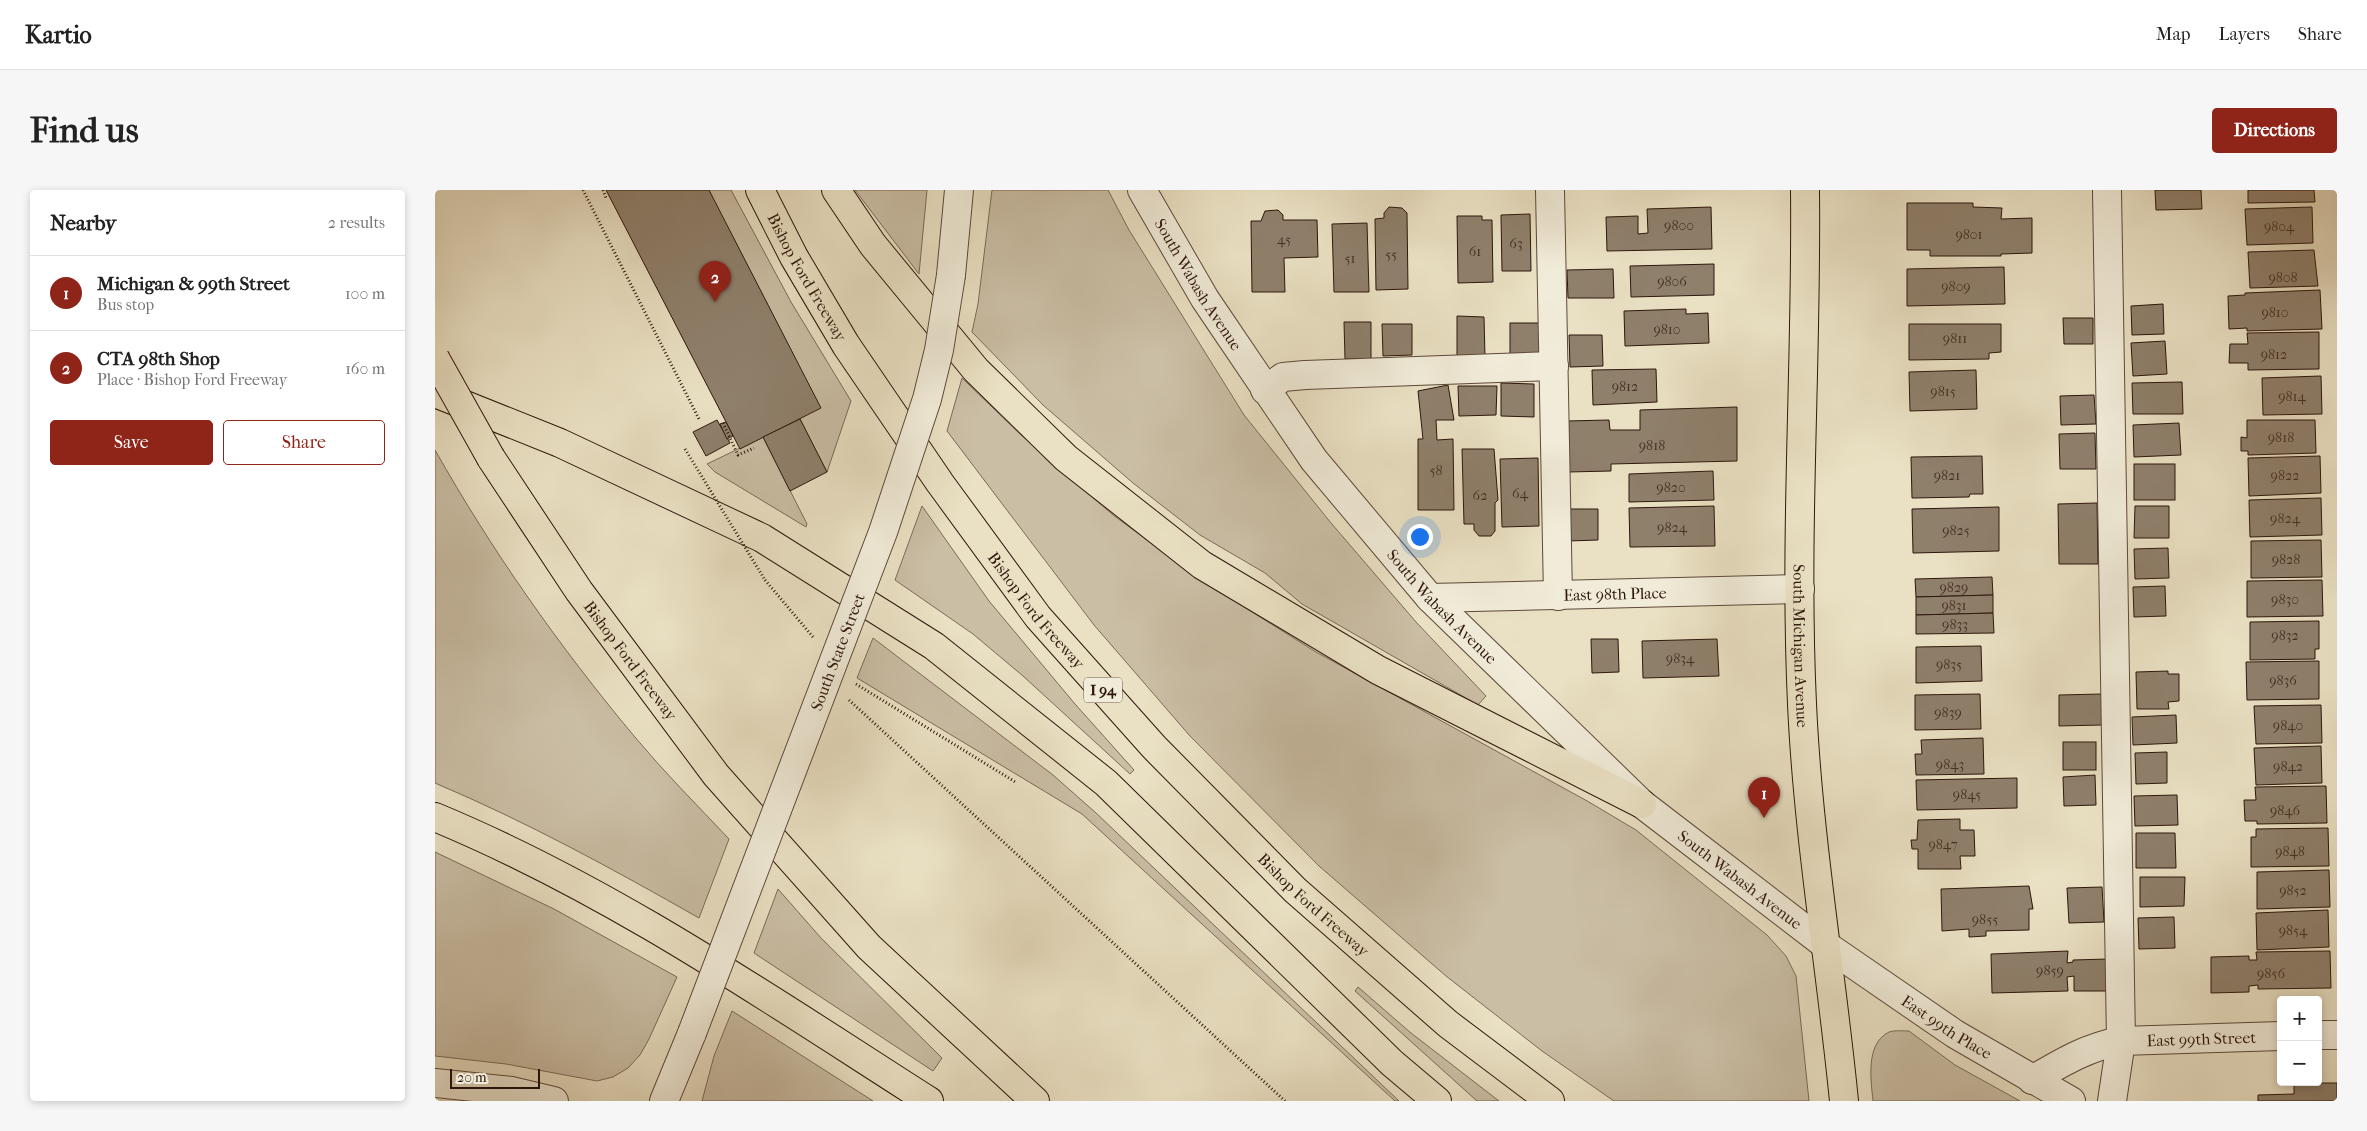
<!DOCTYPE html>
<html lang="en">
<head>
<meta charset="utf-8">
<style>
	body { margin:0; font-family:"IM FELL French Canon",serif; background:#f6f6f6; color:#222 }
	.controls { position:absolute; right:15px; bottom:15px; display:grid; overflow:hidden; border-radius:5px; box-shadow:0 2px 8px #0003 }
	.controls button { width:45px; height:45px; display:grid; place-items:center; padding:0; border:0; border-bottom:1px solid #e0e0e0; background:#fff; color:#222; font:25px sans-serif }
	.scale { position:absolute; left:15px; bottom:12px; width:90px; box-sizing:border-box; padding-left:5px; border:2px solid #2d160c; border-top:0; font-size:14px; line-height:18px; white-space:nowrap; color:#2d160c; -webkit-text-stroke:4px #f1ecd9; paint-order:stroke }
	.you { position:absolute; left:984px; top:346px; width:18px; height:18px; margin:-12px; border:4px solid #fff; border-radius:50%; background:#1a73e8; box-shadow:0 0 0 8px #1a73e833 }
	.badge { display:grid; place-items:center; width:32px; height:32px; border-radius:50%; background:#8f2418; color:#fff; font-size:16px; font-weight:700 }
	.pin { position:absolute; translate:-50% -41px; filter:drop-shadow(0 1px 2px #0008) }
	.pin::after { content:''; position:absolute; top:26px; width:18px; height:15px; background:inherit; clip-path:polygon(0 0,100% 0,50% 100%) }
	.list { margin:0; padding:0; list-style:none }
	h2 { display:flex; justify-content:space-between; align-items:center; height:65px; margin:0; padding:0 20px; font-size:21px }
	h2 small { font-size:16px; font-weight:400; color:#767676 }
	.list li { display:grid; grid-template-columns:32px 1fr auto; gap:15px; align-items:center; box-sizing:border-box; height:75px; padding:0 20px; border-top:1px solid #e0e0e0 }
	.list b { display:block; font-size:19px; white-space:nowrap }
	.list p { margin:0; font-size:16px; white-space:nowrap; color:#767676 }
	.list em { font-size:16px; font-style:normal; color:#767676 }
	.actions { display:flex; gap:10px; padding:15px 20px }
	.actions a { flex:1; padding:11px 0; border:1px solid #8f2418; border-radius:5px; text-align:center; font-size:18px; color:#8f2418 }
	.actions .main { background:#8f2418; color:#fff }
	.map { position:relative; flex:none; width:1902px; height:911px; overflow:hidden; border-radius:5px }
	header { display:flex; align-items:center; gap:30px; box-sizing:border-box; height:70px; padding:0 25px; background:#fff; border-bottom:1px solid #e0e0e0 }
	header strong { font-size:24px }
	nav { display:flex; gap:28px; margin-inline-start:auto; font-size:18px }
	.intro { display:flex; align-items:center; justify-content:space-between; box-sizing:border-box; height:120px; padding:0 30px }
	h1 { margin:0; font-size:35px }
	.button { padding:12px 22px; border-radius:5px; background:#8f2418; color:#fff; font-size:18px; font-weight:700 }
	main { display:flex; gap:30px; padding:0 30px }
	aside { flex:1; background:#fff; border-radius:5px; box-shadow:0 2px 8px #0003 }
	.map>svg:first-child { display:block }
	.green { fill:#cabea5; stroke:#7c6a58 }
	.building { fill:#8f806c; stroke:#2d160c }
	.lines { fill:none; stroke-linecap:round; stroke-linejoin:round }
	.minor-casing { stroke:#5c493a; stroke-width:30 }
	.major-casing { stroke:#2d160c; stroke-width:30 }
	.highway-casing { stroke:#2d160c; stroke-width:30 }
	.path { stroke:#2d160c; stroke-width:3; stroke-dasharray:1 2.5; stroke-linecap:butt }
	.minor { stroke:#f1ecd9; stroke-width:28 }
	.major { stroke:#eae1c4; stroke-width:28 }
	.highway { stroke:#eae1c4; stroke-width:28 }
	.minor-bridge-casing { stroke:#5c493a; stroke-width:30; stroke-linecap:butt }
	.highway-bridge-casing { stroke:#2d160c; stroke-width:30; stroke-linecap:butt }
	.path-bridge { stroke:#2d160c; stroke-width:3; stroke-dasharray:1 2.5; stroke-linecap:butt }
	.minor-bridge { stroke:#f1ecd9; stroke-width:28 }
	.highway-bridge { stroke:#eae1c4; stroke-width:28 }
	.labels { text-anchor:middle; stroke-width:5; stroke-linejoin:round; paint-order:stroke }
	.number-label { font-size:14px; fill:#463024 }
	.shield { fill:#f1ecd9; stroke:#68564a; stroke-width:1 }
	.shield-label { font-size:15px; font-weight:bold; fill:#2d160c }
	.street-label { font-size:16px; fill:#2d160c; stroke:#f1ecd9 }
</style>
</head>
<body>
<header>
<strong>Kartio</strong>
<nav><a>Map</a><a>Layers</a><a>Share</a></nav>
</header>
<div class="intro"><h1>Find us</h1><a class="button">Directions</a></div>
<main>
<aside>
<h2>Nearby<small>2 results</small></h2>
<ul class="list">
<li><span class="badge">1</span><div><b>Michigan &amp; 99th Street</b><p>Bus stop</p></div><em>100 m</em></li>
<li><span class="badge">2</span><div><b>CTA 98th Shop</b><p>Place · Bishop Ford Freeway</p></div><em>160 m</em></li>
</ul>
<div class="actions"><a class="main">Save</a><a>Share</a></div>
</aside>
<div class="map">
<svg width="1902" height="911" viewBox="0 0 1902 911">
	<rect width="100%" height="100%" fill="#eae1c4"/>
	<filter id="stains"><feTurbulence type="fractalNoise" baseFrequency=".004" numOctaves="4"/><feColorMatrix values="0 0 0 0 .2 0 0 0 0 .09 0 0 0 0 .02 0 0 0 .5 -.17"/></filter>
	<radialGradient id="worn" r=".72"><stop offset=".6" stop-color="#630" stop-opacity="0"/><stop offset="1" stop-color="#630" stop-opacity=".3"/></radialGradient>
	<g class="green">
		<polygon points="274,0 296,0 356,112 416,211 392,282 365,229"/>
		<polygon points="420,0 492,0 484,84"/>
		<polygon points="557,0 673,0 694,40 809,225 896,333 981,432 1051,506 1043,515 867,414 830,383 765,345 698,293 608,215 537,142 543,114"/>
		<polygon points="527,188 586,245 678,325 771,393 881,462 1154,612 1201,640 1332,745 1351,766 1361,786 1374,911 1179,911 1107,861 1011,786 884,676 755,546 659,435 512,241"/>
		<polygon points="328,247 372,334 371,337 280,282 272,274"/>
		<path d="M0 260C57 361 124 456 199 546 229 582 262 615 294 649L264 728C178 679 92 632 0 593Z"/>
		<polygon points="487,316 554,411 640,514 699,580 695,584 588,486 538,444 460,390"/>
		<polygon points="438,448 618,585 661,623 964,911 960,911 647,624 422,488"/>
		<polygon points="0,662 119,719 242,787 214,849 205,865 193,878 178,887 162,891 71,874 0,866"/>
		<polygon points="343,699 386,748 507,868 498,881 319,763"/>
		<polygon points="923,797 976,843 1064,911 1042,911 920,801"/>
		<polygon points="297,821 438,911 267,911 279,866"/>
		<path d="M1474 841 1520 875 1585 911H1438C1436 890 1430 854 1454 842 1459 840 1468 841 1474 841Z"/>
	</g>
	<g class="building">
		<polygon points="171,0 274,0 386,218 305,259"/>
		<polygon points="1720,0 1766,0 1767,19 1721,20"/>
		<polygon points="1813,0 1879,0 1880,12 1813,13"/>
		<polygon points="1472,13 1538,13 1538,17 1567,18 1566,29 1597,28 1597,63 1566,64 1566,66 1495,66 1495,60 1472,60"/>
		<polygon points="954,17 967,18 972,23 973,99 941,100 940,29 949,28 949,23"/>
		<polygon points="1276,17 1277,59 1172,61 1171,27 1203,26 1203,44 1213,43 1212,19"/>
		<polygon points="1877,17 1878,53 1812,55 1810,19"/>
		<polygon points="843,20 848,25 848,30 882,30 883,67 849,68 850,102 817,102 816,31 826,31 830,21"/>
		<polygon points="1095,24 1096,81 1067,81 1066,25"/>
		<polygon points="1022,26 1047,26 1047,30 1057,30 1058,92 1023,93"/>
		<polygon points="932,33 934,102 899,102 897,34"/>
		<polygon points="1879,60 1883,96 1815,98 1813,62"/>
		<polygon points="1279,74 1279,105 1196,107 1195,76"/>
		<polygon points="1569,77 1570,114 1472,116 1472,79"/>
		<polygon points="1178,79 1179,108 1133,108 1132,80"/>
		<polygon points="1885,100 1887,139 1812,141 1812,138 1794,139 1793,106 1810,105 1810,103"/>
		<polygon points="1728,114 1729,144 1697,145 1696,116"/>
		<polygon points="1251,119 1251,124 1273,123 1274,153 1190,156 1189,121"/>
		<polygon points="1022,126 1049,127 1050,167 1022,168"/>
		<polygon points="1628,128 1658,128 1658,154 1629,154"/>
		<polygon points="909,132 936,132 936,169 910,169"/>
		<rect x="1075" y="133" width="30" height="34"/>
		<polygon points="947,134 977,134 977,165 948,166"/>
		<polygon points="1474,134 1566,134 1566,162 1554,163 1554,169 1474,170"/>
		<polygon points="1884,142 1884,179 1813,180 1813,173 1794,173 1795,154 1813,154 1812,143"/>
		<polygon points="1134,145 1167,145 1168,176 1135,177"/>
		<polygon points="1730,151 1732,184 1698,186 1696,153"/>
		<polygon points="1221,179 1222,212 1158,215 1157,180"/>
		<polygon points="1541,180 1542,219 1475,221 1474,182"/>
		<polygon points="1886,186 1887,224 1828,225 1827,188"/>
		<polygon points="1747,192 1748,224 1698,224 1697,193"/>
		<polygon points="1066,193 1099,194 1099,227 1066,226"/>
		<polygon points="1013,195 1019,230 1001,230 1002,250 1018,249 1019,320 983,320 983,249 988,249 983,201"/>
		<polygon points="1023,196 1062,196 1061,225 1024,226"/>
		<polygon points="1659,205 1661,234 1626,235 1625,206"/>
		<polygon points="1302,217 1302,271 1176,274 1176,281 1133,282 1131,231 1174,230 1175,240 1205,240 1205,220"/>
		<polygon points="365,229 392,282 355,301 328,247"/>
		<polygon points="282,230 295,253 271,266 258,242"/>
		<polygon points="1812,230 1880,230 1881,263 1813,265 1813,261 1806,261 1806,247 1812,248"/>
		<polygon points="291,232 298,246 292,249 285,234"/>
		<polygon points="1744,233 1746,265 1699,267 1698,235"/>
		<polygon points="1660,243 1661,279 1625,279 1624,244"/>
		<polygon points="1027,259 1059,259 1063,310 1060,313 1060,341 1056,346 1044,346 1039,340 1039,334 1029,334"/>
		<polygon points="1547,266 1548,304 1535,304 1534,307 1477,308 1476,267"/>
		<polygon points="1885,266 1886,303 1814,306 1813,268"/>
		<polygon points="1103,268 1104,336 1067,337 1065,269"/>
		<rect x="1699" y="274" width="41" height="36"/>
		<polygon points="1278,281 1279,310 1194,312 1194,284"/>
		<polygon points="1886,308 1887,345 1815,347 1814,310"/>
		<polygon points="1662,313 1663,374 1624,374 1623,314"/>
		<polygon points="1279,316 1280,356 1195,357 1194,318"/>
		<polygon points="1700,316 1734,316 1734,348 1699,348"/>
		<polygon points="1564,317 1564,361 1478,363 1477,319"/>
		<polygon points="1133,319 1163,319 1163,350 1133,351"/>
		<polygon points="1886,350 1887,387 1816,388 1816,351"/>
		<polygon points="1733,358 1734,388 1700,389 1699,359"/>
		<polygon points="1557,387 1558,405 1481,407 1480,389"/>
		<polygon points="1887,390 1888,426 1812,427 1812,391"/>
		<polygon points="1730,396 1731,426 1699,427 1698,397"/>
		<polygon points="1558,405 1558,423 1481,425 1481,407"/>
		<polygon points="1558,423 1559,443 1481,444 1481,425"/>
		<polygon points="1884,431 1884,459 1880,459 1880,469 1815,470 1815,432"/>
		<polygon points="1156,449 1183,449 1184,482 1157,483"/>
		<polygon points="1282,449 1284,486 1208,488 1207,451"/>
		<polygon points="1546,456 1547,491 1481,493 1481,457"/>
		<polygon points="1884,471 1884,509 1812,510 1811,472"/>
		<polygon points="1733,481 1733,484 1744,484 1744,511 1733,512 1734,519 1702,519 1701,482"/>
		<polygon points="1545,504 1546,539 1480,540 1480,505"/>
		<polygon points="1667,504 1667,535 1624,536 1624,505"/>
		<polygon points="1886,515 1887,553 1821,554 1819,516"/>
		<polygon points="1741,525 1742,553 1698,555 1697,527"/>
		<polygon points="1548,548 1549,584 1481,585 1480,564 1487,564 1486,550"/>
		<rect x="1628" y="552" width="33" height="28"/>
		<polygon points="1886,556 1887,593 1821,595 1819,558"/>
		<polygon points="1732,562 1732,593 1701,594 1700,563"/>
		<polygon points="1660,585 1661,615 1629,616 1628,587"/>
		<polygon points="1582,588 1582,618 1482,620 1481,590"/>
		<polygon points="1891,596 1892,633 1822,634 1822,631 1810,631 1809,610 1821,610 1820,597"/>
		<polygon points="1742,605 1743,635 1700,636 1699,606"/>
		<polygon points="1525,629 1525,640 1539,640 1540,666 1525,666 1526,679 1483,679 1483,659 1477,659 1476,650 1482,650 1483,630"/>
		<polygon points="1893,638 1894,676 1816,677 1816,647 1821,647 1821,639"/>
		<polygon points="1701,643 1740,643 1741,678 1701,678"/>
		<polygon points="1894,680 1895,717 1822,719 1822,682"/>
		<polygon points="1705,687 1750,687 1749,716 1705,717"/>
		<polygon points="1594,696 1598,719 1594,719 1594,740 1551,741 1551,746 1534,747 1534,739 1507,741 1506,699"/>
		<polygon points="1667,697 1669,732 1634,733 1632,698"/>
		<polygon points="1893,720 1894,757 1822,760 1821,723"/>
		<polygon points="1739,727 1740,758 1704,759 1703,728"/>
		<polygon points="1633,761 1632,773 1638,772 1638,770 1673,769 1674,801 1639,801 1639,786 1632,787 1633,801 1557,803 1556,764"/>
		<polygon points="1895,761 1896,798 1823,799 1823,795 1814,796 1814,802 1776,803 1776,767 1814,766 1814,770 1822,770 1821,762"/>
		<polygon points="1859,893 1902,893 1902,911 1823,911 1823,905 1859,904"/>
	</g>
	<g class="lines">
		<g class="minor-casing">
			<g id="minor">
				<path id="s1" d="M707 0 770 109 879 270 995 408 1207 614 1392 756 1520 844 1636 911"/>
				<polyline points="1115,0 1123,406"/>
				<polyline points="1672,0 1686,851 1677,911"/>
				<polyline points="516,85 524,0"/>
				<polyline points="830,200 848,187 870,185 1119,176"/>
				<path id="s2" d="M995 408 1365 399"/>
				<polyline points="1883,845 1902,845"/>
				<path id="s3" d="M1597 890C1626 873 1652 857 1686 851L1846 846"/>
				<polyline points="0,893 77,901 119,911"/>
				<polyline points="229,911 257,843"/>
			</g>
		</g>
		<g class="major-casing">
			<g id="major">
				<path id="s4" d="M1370 0C1372 171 1359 343 1367 514 1373 647 1396 779 1409 911"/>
			</g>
		</g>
		<g class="highway-casing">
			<g id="highway">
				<path id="s5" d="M325 0 359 67 411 155 505 293 603 427 719 557 860 700 1013 834 1115 911"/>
				<polyline points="401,0 438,55 541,180 631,268 767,375 943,480 1207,614"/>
				<polyline points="0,203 125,253 327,348 499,456 671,593 957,873 1002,911"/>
				<path id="s6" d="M56 268 144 401 281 585 434 757 600 911"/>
				<path d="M0 627C176 700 334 809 494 911"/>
			</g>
		</g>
		<g class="path">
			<polyline points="148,0 265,231"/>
			<polyline points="168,0 171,8"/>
			<polyline points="288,233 303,265 319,258"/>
			<polyline points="330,390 378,447"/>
			<polyline points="421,494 582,593"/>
			<polyline points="414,510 850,911"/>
		</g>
		<use href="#minor" class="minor"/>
		<use href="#major" class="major"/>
		<use href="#highway" class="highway"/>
		<g class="minor-bridge-casing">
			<g id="minor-bridge">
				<path id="s7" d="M257 843 448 342 492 209 504 160 516 85"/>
			</g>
		</g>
		<g class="highway-bridge-casing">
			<polyline id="highway-bridge" points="0,168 56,268"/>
		</g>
		<polyline class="path-bridge" points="250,259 330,390"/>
		<use href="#minor-bridge" class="minor-bridge"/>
		<use href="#highway-bridge" class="highway-bridge"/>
	</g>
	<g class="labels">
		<g class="number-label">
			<text x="1244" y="40">9800</text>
			<text x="1844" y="41">9804</text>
			<text x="1534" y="49">9801</text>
			<text x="849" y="54">45</text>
			<text x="1081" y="58">63</text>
			<text x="1040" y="66">61</text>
			<text x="956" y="69">55</text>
			<text x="915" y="73">51</text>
			<text x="1848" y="92">9808</text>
			<text x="1237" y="96">9806</text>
			<text x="1521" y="101">9809</text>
			<text x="1840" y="127">9810</text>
			<text x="1232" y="144">9810</text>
			<text x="1520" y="153">9811</text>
			<text x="1839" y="169">9812</text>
			<text x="1190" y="201">9812</text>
			<text x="1508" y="206">9815</text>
			<text x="1857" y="211">9814</text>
			<text x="1846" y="252">9818</text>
			<text x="1217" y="260">9818</text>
			<text x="1001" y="285">58</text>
			<text x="1512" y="290">9821</text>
			<text x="1850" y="290">9822</text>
			<text x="1236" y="302">9820</text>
			<text x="1085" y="308">64</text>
			<text x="1045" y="310">62</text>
			<text x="1850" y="333">9824</text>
			<text x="1237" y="342">9824</text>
			<text x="1521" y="345">9825</text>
			<text x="1851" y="374">9828</text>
			<text x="1519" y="402">9829</text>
			<text x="1850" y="414">9830</text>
			<text x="1519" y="420">9831</text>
			<text x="1520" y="439">9833</text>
			<text x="1850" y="450">9832</text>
			<text x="1245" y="473">9834</text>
			<text x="1514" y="479">9835</text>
			<text x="1848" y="495">9836</text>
			<text x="1513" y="527">9839</text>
			<text x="1853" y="540">9840</text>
			<text x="1515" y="579">9843</text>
			<text x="1853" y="581">9842</text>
			<text x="1532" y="609">9845</text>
			<text x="1850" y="625">9846</text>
			<text x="1508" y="659">9847</text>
			<text x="1855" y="666">9848</text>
			<text x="1858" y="705">9852</text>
			<text x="1550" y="734">9855</text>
			<text x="1858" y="745">9854</text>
			<text x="1615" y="785">9859</text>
			<text x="1836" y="788">9856</text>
		</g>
		<rect class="shield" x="649" y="487.5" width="38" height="25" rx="4"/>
		<g class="shield-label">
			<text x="668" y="505">I 94</text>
		</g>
		<g class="street-label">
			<text dy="6" stroke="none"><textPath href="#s5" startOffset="99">Bishop Ford Freeway</textPath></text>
			<text dy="6" stroke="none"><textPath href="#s1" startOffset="110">South Wabash Avenue</textPath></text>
			<text dy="6" stroke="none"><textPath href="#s2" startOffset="185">East 98th Place</textPath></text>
			<text dy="6" stroke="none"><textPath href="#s1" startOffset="515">South Wabash Avenue</textPath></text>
			<text dy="6" stroke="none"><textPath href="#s5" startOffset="504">Bishop Ford Freeway</textPath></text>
			<text dy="6" stroke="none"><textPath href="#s4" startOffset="456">South Michigan Avenue</textPath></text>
			<text dy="6" stroke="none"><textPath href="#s7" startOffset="408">South State Street</textPath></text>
			<text dy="6" stroke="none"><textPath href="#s6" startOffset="246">Bishop Ford Freeway</textPath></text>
			<text dy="6" stroke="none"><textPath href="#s1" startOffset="920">South Wabash Avenue</textPath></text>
			<text dy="6" stroke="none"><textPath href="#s5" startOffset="909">Bishop Ford Freeway</textPath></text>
			<text dy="6" stroke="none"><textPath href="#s1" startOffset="1174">East 99th Place</textPath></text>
			<text dy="6" stroke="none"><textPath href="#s3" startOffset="178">East 99th Street</textPath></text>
		</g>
	</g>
	<rect width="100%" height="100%" filter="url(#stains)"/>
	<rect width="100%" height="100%" fill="url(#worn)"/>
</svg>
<div class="controls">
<button>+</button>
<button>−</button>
</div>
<div class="scale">20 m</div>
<div class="you"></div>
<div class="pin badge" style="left:1329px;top:628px">1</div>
<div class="pin badge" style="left:280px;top:112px">2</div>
</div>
</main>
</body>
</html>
